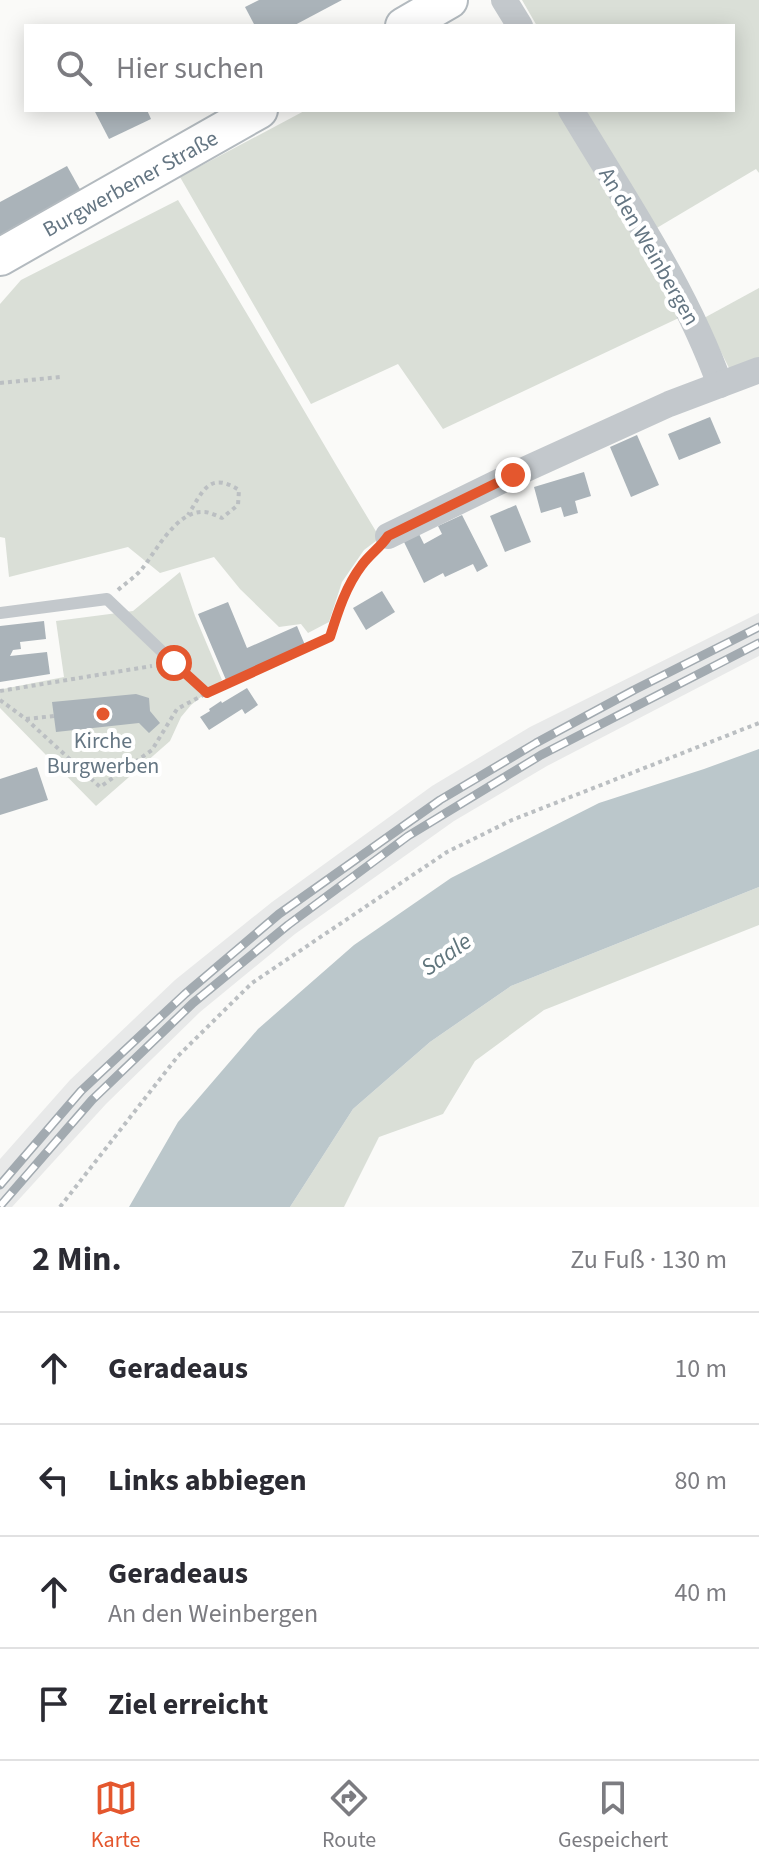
<!DOCTYPE html>
<html lang="de">
<head>
<meta charset="utf-8">
<style>
	body { margin:0; font-family:"Source Sans 3",sans-serif; background:#f2f2f3; color:#2b2b33 }
	.stop { position:absolute; width:24px; height:24px; margin:-18px; border:6px solid #e4572e; border-radius:50%; background:#fff }
	.stop.end { background:#e4572e; border-color:#fff; box-shadow:0 2px 8px #0008 }
	.list { margin:0; padding:0; list-style:none }
	h2 { display:flex; justify-content:space-between; align-items:center; height:104px; margin:0; padding:0 32px; font-size:34px }
	h2 small { font-size:26px; font-weight:400; color:#7c7c81 }
	.list li { display:grid; grid-template-columns:52px 1fr auto; gap:24px; align-items:center; box-sizing:border-box; height:112px; padding:0 32px; border-top:2px solid #e1e1e2 }
	.list b { display:block; font-size:30px; white-space:nowrap }
	.list p { margin:0; font-size:26px; white-space:nowrap; color:#7c7c81 }
	.list em { font-size:26px; font-style:normal; color:#7c7c81 }
	.icon { flex:none; width:44px; height:44px; fill:none; stroke:currentColor; stroke-width:2; stroke-linecap:round; stroke-linejoin:round }
	.map { position:relative; flex:none; width:759px; height:1207px; overflow:hidden }
	.search { position:absolute; background:#fff; box-shadow:0 4px 20px #0003; left:24px; right:24px; top:24px; height:88px; display:flex; align-items:center; gap:20px; box-sizing:border-box; padding:0 28px; border-radius:0px; color:#7c7c81; font-size:30px }
	.sheet { height:552px; background:#fff }
	nav { display:flex; justify-content:space-around; align-items:center; box-sizing:border-box; height:112px; border-top:2px solid #e1e1e2; background:#fff; font-size:22px; color:#7c7c81 }
	nav a { display:grid; justify-items:center; gap:4px }
	nav .on { color:#e4572e }
	.map>svg:first-child { display:block }
	.built { fill:#e8e9e9 }
	.green { fill:#dadfd7 }
	.water { fill:#bbc7cb }
	.building { fill:#aab3b9 }
	.lines { fill:none; stroke-linecap:round; stroke-linejoin:round }
	.secondary-casing { stroke:#b3babf; stroke-width:40 }
	.path { stroke:#bbbfc2; stroke-width:4; stroke-dasharray:4 4; stroke-linecap:butt }
	.lane { stroke:#c3c8cc; stroke-width:12 }
	.street { stroke:#c3c8cc; stroke-width:26 }
	.secondary { stroke:#fff; stroke-width:36 }
	.rail-casing { stroke:#a2aab0; stroke-width:9 }
	.rail { stroke:#fff; stroke-width:6; stroke-dasharray:18; stroke-linecap:butt }
	.route { stroke:#e4572e; stroke-width:10 }
	.poi-dot { fill:#e4572e; stroke:#fff; stroke-width:3 }
	.labels { text-anchor:middle; stroke-width:8; stroke-linejoin:round; paint-order:stroke }
	.street-label { font-size:22px; fill:#657683; stroke:#fff }
	.poi-label { font-size:22px; fill:#657683; stroke:#fff }
	.water-label { font-size:24px; font-style:italic; fill:#60757c; stroke:#fff }
</style>
</head>
<body>
<div class="map">
<svg width="759" height="1207" viewBox="0 0 759 1207">
	<rect width="100%" height="100%" fill="#fafaf8"/>
	<polygon class="built" points="759,613 759,656 547,766 454,821 295,934 200,1012 106,1104 12,1207 0,1207 0,1159 70,1080 175,980 272,902 432,786 530,727"/>
	<g class="green">
		<polygon points="522,0 759,0 759,173 756,169 655,229 586,110 733,110 733,26 537,26"/>
		<polygon points="306,110 560,110 683,316 443,429 398,364 311,404 180,177"/>
		<path d="M178 200C247 311 312 426 380 538L364 550 342 582 329 622 308 633 301 624 279 627 240 589 214 557 160 573 128 547 9 577 5 538 0 537V304L21 280Z"/>
		<polygon points="759,288 759,360 731,372 704,318"/>
		<polygon points="180,572 195,616 222,680 191,705 181,717 170,741 96,806 0,708 0,693 3,689 64,677 56,621 133,611"/>
		<polygon points="759,887 759,925 544,1010 475,1061 443,1114 379,1137 344,1207 290,1207 353,1109 430,1042 511,986"/>
	</g>
	<polygon class="water" points="759,749 759,887 511,986 430,1042 353,1109 290,1207 129,1207 178,1122 258,1029 354,945 451,878 599,803 704,769"/>
	<g class="building">
		<polygon points="259,0 342,0 293,26 255,26 245,7"/>
		<polygon points="94,110 147,110 151,119 109,139"/>
		<polygon points="67,166 81,191 0,235 0,202"/>
		<polygon points="710,417 721,443 679,460 668,434"/>
		<polygon points="637,435 659,485 631,497 610,447"/>
		<polygon points="584,472 591,496 575,501 578,513 564,517 561,507 541,513 534,487"/>
		<polygon points="516,505 531,542 505,552 490,516"/>
		<polygon points="462,515 488,566 477,572 473,564 445,577 443,573 424,583 404,542 419,534 424,544 442,534 438,526"/>
		<polygon points="382,591 395,612 366,630 353,608"/>
		<polygon points="228,602 247,648 297,626 305,645 226,680 198,614"/>
		<polygon points="44,621 46,639 20,642 21,649 13,650 10,656 47,652 50,674 0,682 0,626"/>
		<polygon points="247,688 258,705 245,714 242,709 209,730 200,717 210,711 209,709 221,701 222,703"/>
		<polygon points="136,694 149,698 150,711 160,723 149,733 139,723 56,732 52,702"/>
		<polygon points="37,767 48,800 0,815 0,779"/>
	</g>
	<g class="lines">
		<g class="secondary-casing">
			<g id="secondary">
				<polyline points="404,26 449,0"/>
				<polyline points="0,257 259,110"/>
			</g>
		</g>
		<g class="path">
			<polyline points="0,383 60,377"/>
			<path d="M118 590C126 583 135 577 142 569 156 551 177 510 204 512 210 512 217 516 222 518L238 505 239 490C209 471 203 491 188 515"/>
			<path d="M184 672 207 693 330 637C340 607 348 572 374 551"/>
			<polyline points="0,691 152,666"/>
			<polyline points="0,700 26,719 100,787 152,750 177,709 207,693"/>
			<polyline points="26,719 54,716"/>
			<polyline points="60,1207 178,1056 252,983 447,852 512,820 759,723"/>
		</g>
		<polyline class="lane" points="0,613 107,599 174,663"/>
		<g class="street">
			<polyline points="504,0 520,26"/>
			<path d="M571 110C624 199 685 287 720 385"/>
			<polyline points="388,536 513,475 669,404 759,370"/>
		</g>
		<use href="#secondary" class="secondary"/>
		<g class="rail-casing">
			<g id="rail">
				<polyline points="0,1185 81,1091 185,994 279,914 440,800 536,743 634,690 759,627"/>
				<polyline points="0,1206 92,1100 193,1003 288,925 408,836 541,755 759,643"/>
			</g>
		</g>
		<use href="#rail" class="rail"/>
	</g>
	<g class="lines">
		<path class="route" d="M174 663 207 693 330 637C338 611 346 586 362 565 370 554 381 547 388 536L513 475"/>
	</g>
	<circle class="poi-dot" cx="103" cy="714" r="8"/>
	<g class="labels">
		<g class="street-label">
			<text transform="translate(130 183) rotate(-29)" y="8">Burgwerbener Straße</text>
			<text transform="translate(650 246) rotate(60)" y="8">An den Weinbergen</text>
		</g>
		<g class="poi-label">
			<text x="103" y="748">Kirche<tspan x="103" dy="25">Burgwerben</tspan></text>
		</g>
		<g class="water-label">
			<text transform="translate(446 954) rotate(-35)" y="8">Saale</text>
		</g>
	</g>
</svg>
<div class="stop" style="left:174px;top:663px"></div>
<div class="stop end" style="left:513px;top:475px"></div>
<div class="search"><svg class="icon" aria-label="search" viewBox="0 0 24 24"><circle cx="10" cy="10" r="6"/><path d="M15 15l6 6"/></svg>Hier suchen</div>
</div>
<section class="sheet">
<h2>2 Min.<small>Zu Fuß · 130 m</small></h2>
<ul class="list">
<li><svg class="icon" aria-label="ahead" viewBox="0 0 24 24"><path d="M12 20V5M6 11l6-6 6 6"/></svg><div><b>Geradeaus</b></div><em>10 m</em></li>
<li><svg class="icon" aria-label="left" viewBox="0 0 24 24"><path d="M17 20v-9H6M10 6l-5 5 5 5"/></svg><div><b>Links abbiegen</b></div><em>80 m</em></li>
<li><svg class="icon" aria-label="ahead" viewBox="0 0 24 24"><path d="M12 20V5M6 11l6-6 6 6"/></svg><div><b>Geradeaus</b><p>An den Weinbergen</p></div><em>40 m</em></li>
<li><svg class="icon" aria-label="arrive" viewBox="0 0 24 24"><path d="M6 21V4h12l-3 4 3 4H6"/></svg><div><b>Ziel erreicht</b></div></li>
</ul>
</section>
<nav>
<a class="on"><svg class="icon" aria-label="map" viewBox="0 0 24 24"><path d="M3 6l6-2 6 2 6-2v14l-6 2-6-2-6 2zM9 4v14M15 6v14"/></svg>Karte</a>
<a><svg class="icon" aria-label="directions" viewBox="0 0 24 24"><path d="M12 3l9 9-9 9-9-9zM9 14v-3h6M13 9l2 2-2 2"/></svg>Route</a>
<a><svg class="icon" aria-label="saved" viewBox="0 0 24 24"><path d="M7 4h10v16l-5-4-5 4z"/></svg>Gespeichert</a>
</nav>
</body>
</html>
